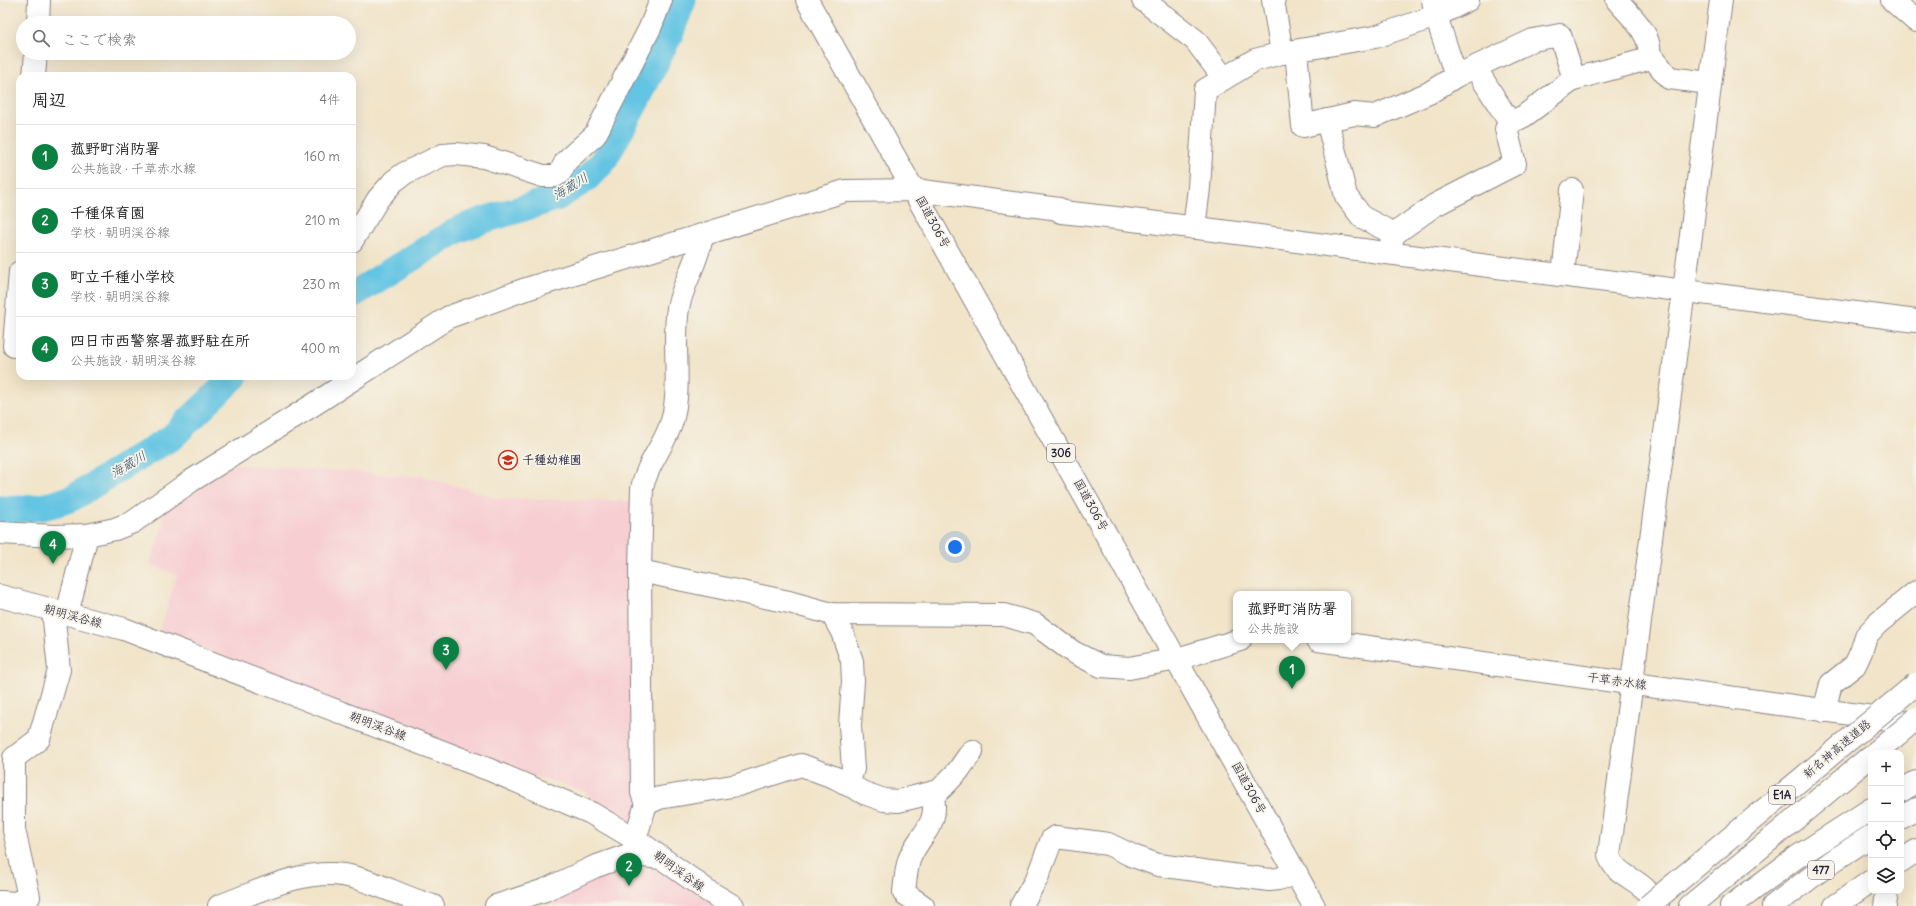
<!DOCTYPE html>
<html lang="ja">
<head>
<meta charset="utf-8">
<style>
	body { margin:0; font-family:Delius,"Klee One",sans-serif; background:#f2f2f2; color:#222 }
	.controls { position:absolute; right:12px; bottom:12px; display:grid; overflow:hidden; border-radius:8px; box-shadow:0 4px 16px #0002 }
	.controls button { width:36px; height:36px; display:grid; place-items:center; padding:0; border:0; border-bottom:1px solid #e0e0e0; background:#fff; color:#222; font:20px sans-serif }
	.you { position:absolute; left:955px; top:547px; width:14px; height:14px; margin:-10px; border:3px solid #fff; border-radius:50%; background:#1a73e8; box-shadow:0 0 0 6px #1a73e833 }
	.badge { display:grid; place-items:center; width:26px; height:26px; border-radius:50%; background:#0b8043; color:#fff; font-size:13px; font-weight:700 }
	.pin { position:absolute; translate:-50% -33px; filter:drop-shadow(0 1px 2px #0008) }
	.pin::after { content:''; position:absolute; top:21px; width:14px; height:12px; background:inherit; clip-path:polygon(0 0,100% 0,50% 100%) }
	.popup { position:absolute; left:1233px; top:591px; width:118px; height:52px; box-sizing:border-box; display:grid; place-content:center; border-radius:8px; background:#fff; filter:drop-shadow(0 1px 3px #0005); font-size:13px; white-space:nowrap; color:#767676 }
	.popup b { font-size:15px; color:#222 }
	.popup::after { content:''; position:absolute; left:50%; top:100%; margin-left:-8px; border:8px solid transparent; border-top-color:#fff }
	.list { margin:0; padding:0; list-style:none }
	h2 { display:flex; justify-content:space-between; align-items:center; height:52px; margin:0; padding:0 16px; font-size:17px }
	h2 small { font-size:13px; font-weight:400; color:#767676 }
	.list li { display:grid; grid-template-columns:26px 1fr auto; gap:12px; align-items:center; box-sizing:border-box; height:64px; padding:0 16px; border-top:1px solid #e0e0e0 }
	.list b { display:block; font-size:15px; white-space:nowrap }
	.list p { margin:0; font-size:13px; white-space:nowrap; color:#767676 }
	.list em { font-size:13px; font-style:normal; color:#767676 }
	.icon { flex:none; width:22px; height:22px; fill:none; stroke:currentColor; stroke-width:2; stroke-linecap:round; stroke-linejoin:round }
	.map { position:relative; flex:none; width:1916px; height:906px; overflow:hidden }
	.search { position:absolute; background:#fff; box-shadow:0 4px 16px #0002; left:16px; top:16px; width:340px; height:44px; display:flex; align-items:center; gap:10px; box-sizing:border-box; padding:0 14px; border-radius:22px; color:#767676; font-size:15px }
	.panel { position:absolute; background:#fff; box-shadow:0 4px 16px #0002; left:16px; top:72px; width:340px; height:308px; border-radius:12px }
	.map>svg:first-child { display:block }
	.built { fill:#f7cfd3 }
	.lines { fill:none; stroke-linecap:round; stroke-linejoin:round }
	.river { stroke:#64c4e3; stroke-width:27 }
	.minor-casing { stroke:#8a8382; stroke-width:24 }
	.major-casing { stroke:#8a8382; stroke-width:24 }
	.highway-casing { stroke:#8a8382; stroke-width:24 }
	.minor { stroke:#fff; stroke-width:22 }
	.major { stroke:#fff; stroke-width:22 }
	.highway { stroke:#fff; stroke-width:22 }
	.highway-bridge-casing { stroke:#8a8382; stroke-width:24; stroke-linecap:butt }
	.highway-bridge { stroke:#fff; stroke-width:22 }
	.labels { text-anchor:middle; stroke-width:3.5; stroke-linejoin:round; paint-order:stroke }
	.shield { fill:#f7f3e8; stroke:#62616f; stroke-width:1 }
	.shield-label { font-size:11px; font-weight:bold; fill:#22223b }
	.street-label { font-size:12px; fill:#22223b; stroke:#f7f3e8 }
	.poi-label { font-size:12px; font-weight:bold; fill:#22223b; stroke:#f7f3e8; text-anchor:start }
	.water-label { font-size:13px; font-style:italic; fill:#36536d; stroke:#f7f3e8 }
</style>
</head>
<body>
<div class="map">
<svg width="1916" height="906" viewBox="0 0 1916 906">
	<rect width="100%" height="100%" fill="#f7f3e8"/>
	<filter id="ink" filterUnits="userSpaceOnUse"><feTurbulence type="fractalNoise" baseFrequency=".025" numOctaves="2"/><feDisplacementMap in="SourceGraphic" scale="8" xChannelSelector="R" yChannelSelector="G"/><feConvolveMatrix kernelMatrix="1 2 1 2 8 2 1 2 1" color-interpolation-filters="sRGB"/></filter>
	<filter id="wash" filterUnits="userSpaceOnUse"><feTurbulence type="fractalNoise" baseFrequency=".012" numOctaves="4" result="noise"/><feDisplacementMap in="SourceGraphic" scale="16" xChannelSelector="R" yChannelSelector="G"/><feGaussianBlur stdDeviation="0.9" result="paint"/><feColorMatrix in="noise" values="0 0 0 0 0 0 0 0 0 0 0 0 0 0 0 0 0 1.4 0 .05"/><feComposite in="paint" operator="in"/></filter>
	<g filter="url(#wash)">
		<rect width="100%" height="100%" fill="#f1e4c9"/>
		<g class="built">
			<polygon points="236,464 424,477 501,499 636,501 638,808 633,826 615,816 583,791 505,767 160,631 177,575 150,565 164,521 159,513"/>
			<polygon points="619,865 638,865 671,877 718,906 555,906 553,902 556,894"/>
		</g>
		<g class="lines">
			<g class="river">
				<polyline points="352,295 459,229 484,220 556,198 585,180 603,162 635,104 669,36 683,0"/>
				<path d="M0 509C26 511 48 508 72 498L172 437 235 376"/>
			</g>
		</g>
	</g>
	<g filter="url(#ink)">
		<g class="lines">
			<g class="minor-casing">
				<g id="minor">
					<polyline points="1143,0 1195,40 1223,77"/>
					<polyline points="1273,0 1282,53"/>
					<polyline points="1892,0 1916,21"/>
					<polyline points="38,23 39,0"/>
					<polyline points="1296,51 1303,126 1354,114 1375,116 1429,93 1456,76 1436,16 1433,0"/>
					<polyline points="1649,53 1669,78 1709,83"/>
					<polyline points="1475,67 1510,123"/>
					<polyline points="34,76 36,53"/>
					<polyline points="1456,76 1533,40 1560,35 1574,79"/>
					<polyline points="1327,120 1346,196 1362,217 1394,234"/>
					<polyline points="1194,228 1199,188 1205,90 1255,60 1282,53 1375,37 1436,16 1468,0"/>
					<polyline points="352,241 378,199 394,181 405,173 443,155 456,154 484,157 543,176 555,176 560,173 566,161 595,135 650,28 661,0"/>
					<path d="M1388 253 1394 234 1435 205 1515 164 1506 129 1510 123 1524 116 1574 79 1641 61 1649 58C1653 34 1631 17 1617 0"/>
					<polyline points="1563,275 1572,190"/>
					<polyline points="14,346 20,272"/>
					<path d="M0 533 54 536 87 535 115 529 133 522 191 481 313 405 449 317 523 290 845 191 915 190 1059 209 1061 212C1170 223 1279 239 1387 253 1564 276 1740 297 1916 321"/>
					<polyline points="640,571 789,602 832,614 1004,615 1035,624 1073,652 1101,666 1129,668 1177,659"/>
					<polyline points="67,614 87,535"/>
					<polyline points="832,614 842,632 852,661 853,681 850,725 853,769 848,785"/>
					<polyline points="1824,711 1831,684 1855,665 1861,652 1866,636 1877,624 1916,592"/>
					<polyline points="1901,791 1916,782"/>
					<polyline points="646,804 659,798 738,785 801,765 836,778 864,793 884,800 898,801 939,791 958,771 972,751"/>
					<path d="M635 839 646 804 642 793 640 571 642 488C647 463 665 445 672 421 682 385 672 345 678 308 683 283 698 261 702 236"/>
					<polyline points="1901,861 1916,851"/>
					<polyline points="0,902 15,903 29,897 14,830 14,758 39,739 59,670 53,610"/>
					<path d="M219 906C258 892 301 869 343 875 371 879 404 898 433 906"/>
					<polyline points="496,906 545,890 594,867 625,856 633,855 661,858"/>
					<path d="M923 906 904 893C905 883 906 870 909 860 919 833 941 826 932 793"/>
					<polyline points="1021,906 1037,878 1052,839 1056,837 1108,844 1133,856 1158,865 1269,880 1278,879 1297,874"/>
					<path d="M1658 906C1655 901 1651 895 1647 891 1634 877 1614 874 1609 855L1684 290 1721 0"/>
					<polyline points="1731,906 1797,857 1871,809"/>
					<polyline points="1835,906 1871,881"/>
					<polyline points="1885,906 1887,891"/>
				</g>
			</g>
			<g class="major-casing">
				<g id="major">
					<polyline points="0,596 124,629 490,770 591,813 635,839 708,891 733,906"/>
					<polyline points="1318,640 1916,723"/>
					<polyline points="1177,659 1240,640"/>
				</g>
			</g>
			<g class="highway-casing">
				<g id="highway">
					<polyline points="807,0 1314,906"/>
					<polyline points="1901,818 1916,809"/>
					<polyline points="1690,906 1871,756"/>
					<polyline points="1773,906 1830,863 1871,836"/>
				</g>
			</g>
			<use href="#minor" class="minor"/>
			<use href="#major" class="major"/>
			<use href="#highway" class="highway"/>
			<g class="highway-bridge-casing">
				<g id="highway-bridge">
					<polyline points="1875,753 1916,719"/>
					<polyline points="1648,906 1916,684"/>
				</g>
			</g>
			<use href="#highway-bridge" class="highway-bridge"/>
		</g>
	</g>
	<defs>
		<g id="school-ring" transform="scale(1)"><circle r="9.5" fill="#f7f3e8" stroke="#c8321e" stroke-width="1.5"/><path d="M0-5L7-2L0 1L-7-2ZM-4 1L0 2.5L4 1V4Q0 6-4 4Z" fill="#c8321e"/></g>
	</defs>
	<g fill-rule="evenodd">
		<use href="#school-ring" x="508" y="460"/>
	</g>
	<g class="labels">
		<g class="shield">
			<rect x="1047" y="444" width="28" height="18" rx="3"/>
			<rect x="1769" y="786" width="26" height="18" rx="3"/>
			<rect x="1808" y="861" width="26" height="18" rx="3"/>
		</g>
		<g class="shield-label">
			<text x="1061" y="457">306</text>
			<text x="1782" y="799">E1A</text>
			<text x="1821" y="874">477</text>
		</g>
		<g class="street-label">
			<text transform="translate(933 222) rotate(61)" y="4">国道306号</text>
			<text transform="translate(1091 505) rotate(61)" y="4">国道306号</text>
			<text transform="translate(73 616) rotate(15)" y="4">朝明渓谷線</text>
			<text transform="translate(1617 681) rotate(8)" y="4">千草赤水線</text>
			<text transform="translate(378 726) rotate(21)" y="4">朝明渓谷線</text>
			<text transform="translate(1837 749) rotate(-40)" y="4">新名神高速道路</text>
			<text transform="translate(1249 788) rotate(61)" y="4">国道306号</text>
			<text transform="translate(679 871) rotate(36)" y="4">朝明渓谷線</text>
		</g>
		<g class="poi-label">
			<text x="522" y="464">千種幼稚園</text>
		</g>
		<g class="water-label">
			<text transform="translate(570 186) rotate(-32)" y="5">海蔵川</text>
			<text transform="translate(128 464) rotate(-31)" y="5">海蔵川</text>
		</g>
	</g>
</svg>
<div class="controls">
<button>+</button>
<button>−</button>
<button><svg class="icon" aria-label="locate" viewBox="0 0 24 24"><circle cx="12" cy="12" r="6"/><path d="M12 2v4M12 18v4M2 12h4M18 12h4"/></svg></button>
<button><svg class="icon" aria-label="layers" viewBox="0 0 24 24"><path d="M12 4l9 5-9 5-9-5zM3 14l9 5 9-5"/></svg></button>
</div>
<div class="you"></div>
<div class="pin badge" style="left:1292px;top:689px">1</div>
<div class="popup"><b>菰野町消防署</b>公共施設</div>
<div class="pin badge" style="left:629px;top:886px">2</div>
<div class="pin badge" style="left:446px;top:670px">3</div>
<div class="pin badge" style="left:53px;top:564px">4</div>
<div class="search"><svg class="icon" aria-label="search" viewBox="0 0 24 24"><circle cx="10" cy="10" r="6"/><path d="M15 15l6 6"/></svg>ここで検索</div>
<section class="panel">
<h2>周辺<small>4件</small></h2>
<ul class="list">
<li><span class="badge">1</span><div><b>菰野町消防署</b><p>公共施設 · 千草赤水線</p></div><em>160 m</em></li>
<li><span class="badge">2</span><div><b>千種保育園</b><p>学校 · 朝明渓谷線</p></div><em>210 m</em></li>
<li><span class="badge">3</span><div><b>町立千種小学校</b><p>学校 · 朝明渓谷線</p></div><em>230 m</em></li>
<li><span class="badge">4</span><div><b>四日市西警察署菰野駐在所</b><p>公共施設 · 朝明渓谷線</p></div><em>400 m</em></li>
</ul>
</section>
</div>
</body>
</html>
